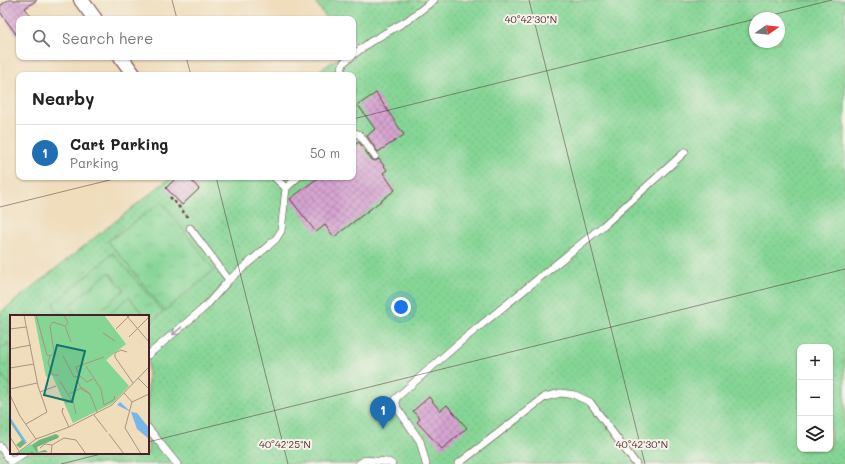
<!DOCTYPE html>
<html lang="en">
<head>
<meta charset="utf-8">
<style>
	body { margin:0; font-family:Mali,sans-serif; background:#f2f2f2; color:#222 }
	.controls { position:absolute; right:12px; bottom:12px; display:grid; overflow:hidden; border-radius:8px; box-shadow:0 1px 3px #0004 }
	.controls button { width:36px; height:36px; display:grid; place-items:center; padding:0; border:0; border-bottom:1px solid #e0e0e0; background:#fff; color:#222; font:20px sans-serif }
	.compass { position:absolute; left:749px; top:12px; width:36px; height:36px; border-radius:50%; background:#fff; box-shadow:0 1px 3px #0004; rotate:76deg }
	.you { position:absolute; left:401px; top:307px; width:14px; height:14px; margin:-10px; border:3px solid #fff; border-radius:50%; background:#1a73e8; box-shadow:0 0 0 6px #1a73e833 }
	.badge { display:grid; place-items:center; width:26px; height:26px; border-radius:50%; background:#1f6fb2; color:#fff; font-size:13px; font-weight:700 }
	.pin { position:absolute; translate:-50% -33px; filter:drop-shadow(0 1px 2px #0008) }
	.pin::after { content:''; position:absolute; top:21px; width:14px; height:12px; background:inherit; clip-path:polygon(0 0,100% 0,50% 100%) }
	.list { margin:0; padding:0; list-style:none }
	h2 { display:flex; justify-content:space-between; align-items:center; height:52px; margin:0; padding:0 16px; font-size:17px }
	h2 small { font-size:13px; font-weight:400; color:#767676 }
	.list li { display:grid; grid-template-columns:26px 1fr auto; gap:12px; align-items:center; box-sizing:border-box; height:56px; padding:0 16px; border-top:1px solid #e0e0e0 }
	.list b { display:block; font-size:15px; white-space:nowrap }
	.list p { margin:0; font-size:13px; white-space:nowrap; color:#767676 }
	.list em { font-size:13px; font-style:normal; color:#767676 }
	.icon { flex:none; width:22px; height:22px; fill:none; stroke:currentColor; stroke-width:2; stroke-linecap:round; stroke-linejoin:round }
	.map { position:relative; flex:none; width:845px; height:464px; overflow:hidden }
	.search { position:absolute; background:#fff; box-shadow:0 1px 3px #0004; left:16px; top:16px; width:340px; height:44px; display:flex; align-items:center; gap:10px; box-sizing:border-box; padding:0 14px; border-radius:8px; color:#767676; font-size:15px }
	.panel { position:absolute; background:#fff; box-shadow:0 1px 3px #0004; left:16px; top:72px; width:340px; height:108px; border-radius:8px }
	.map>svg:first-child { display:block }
	.grass { fill:url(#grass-dots); stroke:#687a60; fill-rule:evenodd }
	.park { fill:url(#park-tufts); stroke:#687a60 }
	.pitch { fill:#85d595; stroke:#687a60 }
	.building { fill:url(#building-cross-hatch) }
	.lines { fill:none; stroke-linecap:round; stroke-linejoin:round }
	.lane-casing { stroke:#633c41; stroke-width:8 }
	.street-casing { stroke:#633c41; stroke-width:16 }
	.path { stroke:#633c41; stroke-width:2.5; stroke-dasharray:3 3; stroke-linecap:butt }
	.lane { stroke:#fff; stroke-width:7 }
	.street { stroke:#fff; stroke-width:14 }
	.oneway { stroke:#ae9aa0 }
	.ticks { fill:none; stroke:#4a1f2b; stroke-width:1; stroke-opacity:0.45 }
	.inset-river { fill:none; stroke:#79b6ec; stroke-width:2 }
	.inset-road { fill:none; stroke:#ad9182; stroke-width:1 }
	.view { fill:#0f766e; fill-opacity:0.15; stroke:#0f766e; stroke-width:2 }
	.inset-edge { fill:none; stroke:#4a1f2b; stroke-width:2 }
	.ticks-label { font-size:10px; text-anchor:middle; fill:#4a1f2b; stroke:#f7f3e8; stroke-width:4; stroke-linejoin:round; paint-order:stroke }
</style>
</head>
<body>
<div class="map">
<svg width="845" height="464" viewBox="0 0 845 464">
	<defs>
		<pattern id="grass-dots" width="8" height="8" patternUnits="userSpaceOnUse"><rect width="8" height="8" fill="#85d595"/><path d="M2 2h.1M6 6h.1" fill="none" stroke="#74b681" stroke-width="1.8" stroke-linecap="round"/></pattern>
		<pattern id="park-tufts" width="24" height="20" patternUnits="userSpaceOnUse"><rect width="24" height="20" fill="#85d595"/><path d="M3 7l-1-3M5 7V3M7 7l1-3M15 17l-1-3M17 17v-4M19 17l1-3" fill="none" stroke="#74b681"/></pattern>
		<pattern id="building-cross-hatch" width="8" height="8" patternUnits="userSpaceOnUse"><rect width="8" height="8" fill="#d6a5d1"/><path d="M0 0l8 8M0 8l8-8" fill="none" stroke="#b086aa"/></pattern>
	</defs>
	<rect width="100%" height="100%" fill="#f7f3e8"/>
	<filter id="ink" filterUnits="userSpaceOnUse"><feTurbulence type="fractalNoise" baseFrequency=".025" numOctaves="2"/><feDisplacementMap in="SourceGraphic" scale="8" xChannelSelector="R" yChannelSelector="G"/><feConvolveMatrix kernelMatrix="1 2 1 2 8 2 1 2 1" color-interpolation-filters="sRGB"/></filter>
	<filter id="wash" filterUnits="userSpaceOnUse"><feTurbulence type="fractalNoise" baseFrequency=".012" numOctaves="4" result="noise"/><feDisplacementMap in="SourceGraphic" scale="16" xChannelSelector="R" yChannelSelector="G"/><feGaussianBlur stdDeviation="0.9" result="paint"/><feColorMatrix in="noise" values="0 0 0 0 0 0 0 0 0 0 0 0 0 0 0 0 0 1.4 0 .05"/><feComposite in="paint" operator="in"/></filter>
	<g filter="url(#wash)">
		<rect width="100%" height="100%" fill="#efddbc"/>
		<path class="grass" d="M314 0H845V464H0V313L171 177H353V75H312L340 57H353V19H327ZM755 18H779V42H755ZM11 316H148V453H11ZM800 347H830V449H800Z"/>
		<g class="park">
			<polygon points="162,202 214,270 165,311 108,241"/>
			<polygon points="113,253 163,312 148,325 148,316 62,316 53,305"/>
			<polygon points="11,341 11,386 0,373 0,350"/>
		</g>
		<g class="pitch">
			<polygon points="109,272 124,290 94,316 77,316 69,306"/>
			<polygon points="129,297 145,316 107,316"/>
		</g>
		<g id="blocks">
			<g class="building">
				<polygon points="8,0 37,0 25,8 33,19 19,19 19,38 0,12 0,6"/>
				<polygon points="376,93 404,135 378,152 367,136 375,129 358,105"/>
				<polygon points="359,142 371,159 375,161 379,159 387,170 383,173 395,190 334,237 325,225 316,232 290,199 319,177 353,177 353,146"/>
				<polygon points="177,177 188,177 199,189 182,205 166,188"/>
				<polygon points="429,397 440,411 447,405 467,428 442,449 417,422 420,419 413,411"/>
			</g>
		</g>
	</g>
	<g filter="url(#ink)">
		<use href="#blocks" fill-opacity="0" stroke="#633c41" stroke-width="1"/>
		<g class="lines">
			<g class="lane-casing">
				<g id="lane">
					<polyline points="353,55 370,42 408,20 434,0"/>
					<polyline points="339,75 344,62 351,57"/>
					<polyline points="353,132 360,135 375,156"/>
					<polyline points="274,177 286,188 298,177"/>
					<polyline points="190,228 229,280"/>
					<polyline points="148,355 205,307 229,280 276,239 281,231 286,188"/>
					<polyline points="148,428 177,464"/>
					<polyline points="0,446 11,462 24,453"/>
					<polyline points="359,464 365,460 388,462 392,464"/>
					<polyline points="426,464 420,441 397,408 395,399 459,343 603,226 685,152"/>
					<polyline points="458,464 545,397 561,393 575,395 590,402 636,464"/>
				</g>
			</g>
			<g class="street-casing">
				<g id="street">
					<polyline points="81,0 95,19"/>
					<polyline points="121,57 134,75"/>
				</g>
			</g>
			<polyline class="path" points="170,197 189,218"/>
			<use href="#lane" class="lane"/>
			<use href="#street" class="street"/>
		</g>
		<defs><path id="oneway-shaft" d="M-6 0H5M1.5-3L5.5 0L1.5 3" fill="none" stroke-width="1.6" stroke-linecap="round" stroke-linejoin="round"/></defs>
		<use class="oneway" href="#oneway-shaft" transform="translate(177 331) rotate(140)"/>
	</g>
	<path class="ticks" d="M172 0 177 19M529 0 645 464M760 18 832 0M186 57 191 75M353 119 755 19M216 177 288 464M0 207 122 177M148 442 845 269M61 464 105 453"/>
	<g transform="translate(10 315)">
		<rect width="139" height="139" fill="#efddbc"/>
		<path d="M24 0H94L116 29 96 45 119 71 103 88 63 108 42 60 36 62Z" fill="#85d595"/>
		<path d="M0 102 16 128 10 133 6 130 12 125 0 107ZM46 119 49 121 48 123 27 132 28 137 35 135 38 137 9 139 29 125Z" fill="#6cb67e"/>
		<path d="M21 129 28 139 20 136 21 139H6Z" fill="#85d595"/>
		<path d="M110 87 121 97 127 98 139 113V124L127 114 121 97 107 90Z" fill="#79b6ec"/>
		<path class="inset-river" d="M0 104 16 128"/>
		<path class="inset-road" d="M14 0 28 71 37 97 16 109M26 0 37 40 41 41 44 37 40 11 43 7 55 11 61 27M54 0 58 8 55 11M116 0 139 27M0 14 16 12M106 14 120 0M93 18 105 26M119 22 139 2M0 34 21 30M117 37 111 35 105 38V42L123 68M40 41 38 48 43 60H49M53 41 64 62 69 61M76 51 91 74 94 90 105 84 104 81M0 53 24 49M128 63 138 73M83 64 77 67 69 60 66 52 94 42M50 66 62 86 55 88M0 74 27 68M30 77 46 71M114 78 122 87M59 79 71 73H73L80 79 71 74V73L67 65 70 62M80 79 87 97M0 80 10 101 26 124M63 85 66 99M122 87 115 113 131 139M122 87 139 79M52 96 53 93 52 97 59 112M84 100 97 117M99 119 114 139M0 122 9 136M30 133 35 129 42 130M6 139 26 124 59 112 102 90 139 52M41 139 42 130 54 123 66 125 76 139"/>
		<path class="view" d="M47 30 75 36 62 87 34 80Z"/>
		<rect width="139" height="139" class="inset-edge"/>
	</g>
	<g class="ticks-label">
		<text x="531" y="23">40°42'30"N</text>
		<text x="285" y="448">40°42'25"N</text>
		<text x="642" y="448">40°42'30"N</text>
	</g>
</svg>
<div class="controls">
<button>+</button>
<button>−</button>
<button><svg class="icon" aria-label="layers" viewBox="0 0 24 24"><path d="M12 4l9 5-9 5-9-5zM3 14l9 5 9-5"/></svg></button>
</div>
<svg class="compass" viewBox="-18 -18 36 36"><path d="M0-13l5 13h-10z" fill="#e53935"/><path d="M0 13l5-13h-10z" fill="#767676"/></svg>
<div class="you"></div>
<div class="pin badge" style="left:383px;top:429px">1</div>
<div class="search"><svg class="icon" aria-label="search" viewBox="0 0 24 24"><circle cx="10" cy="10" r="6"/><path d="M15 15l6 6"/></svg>Search here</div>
<section class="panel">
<h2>Nearby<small></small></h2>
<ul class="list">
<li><span class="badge">1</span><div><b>Cart Parking</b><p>Parking</p></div><em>50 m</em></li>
</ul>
</section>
</div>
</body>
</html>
